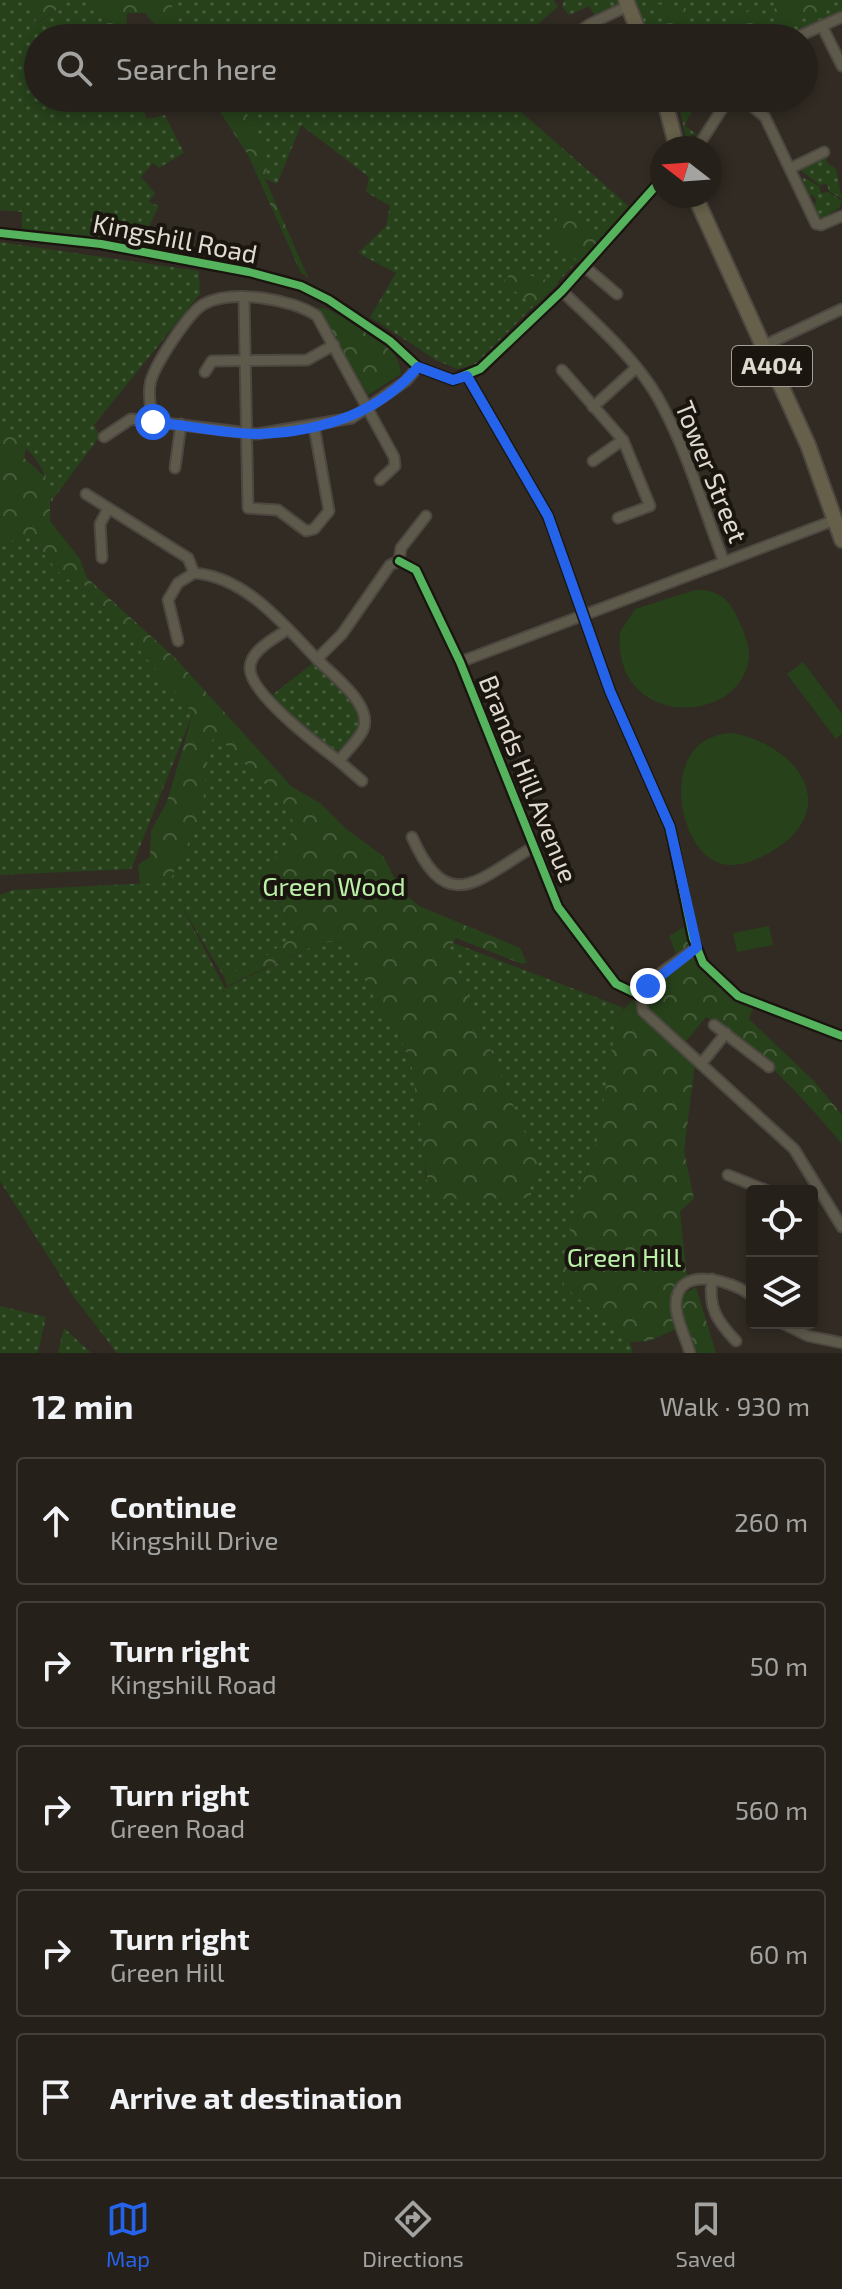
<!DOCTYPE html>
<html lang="en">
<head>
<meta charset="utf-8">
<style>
	body { margin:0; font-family:"Exo 2",sans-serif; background:#312d27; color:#f1f3f6 }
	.controls { position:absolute; right:24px; bottom:24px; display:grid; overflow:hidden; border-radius:8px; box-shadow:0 4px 12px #0003 }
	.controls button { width:72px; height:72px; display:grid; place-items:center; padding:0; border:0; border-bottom:2px solid #423e39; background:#25201a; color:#f1f3f6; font:40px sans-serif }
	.compass { position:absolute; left:650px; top:136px; width:72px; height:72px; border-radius:50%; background:#25201a; box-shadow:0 4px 12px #0003; rotate:287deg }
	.stop { position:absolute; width:24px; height:24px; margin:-18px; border:6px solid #2563eb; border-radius:50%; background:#fff }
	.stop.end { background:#2563eb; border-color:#fff; box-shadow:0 2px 8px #0008 }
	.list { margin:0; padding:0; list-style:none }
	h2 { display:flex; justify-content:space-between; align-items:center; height:104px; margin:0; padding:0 32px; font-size:34px }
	h2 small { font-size:26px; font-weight:400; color:#a3a3a2 }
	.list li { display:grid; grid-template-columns:52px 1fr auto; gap:24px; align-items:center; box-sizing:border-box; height:128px; margin:0 16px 16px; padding:0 16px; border:2px solid #423e39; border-radius:8px }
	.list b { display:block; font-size:30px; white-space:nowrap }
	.list p { margin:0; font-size:26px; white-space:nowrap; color:#a3a3a2 }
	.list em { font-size:26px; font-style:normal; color:#a3a3a2 }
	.icon { flex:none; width:44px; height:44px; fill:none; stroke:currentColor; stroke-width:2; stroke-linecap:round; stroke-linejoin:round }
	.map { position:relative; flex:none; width:842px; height:1353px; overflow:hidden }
	.search { position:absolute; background:#25201a; box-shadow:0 4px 12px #0003; left:24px; right:24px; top:24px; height:88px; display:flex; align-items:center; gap:20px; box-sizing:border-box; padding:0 28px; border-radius:44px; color:#a3a3a2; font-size:30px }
	.sheet { height:824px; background:#25201a }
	nav { display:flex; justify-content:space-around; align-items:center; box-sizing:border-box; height:112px; border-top:2px solid #423e39; background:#25201a; font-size:22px; color:#a3a3a2 }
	nav a { display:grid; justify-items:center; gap:4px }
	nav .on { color:#2563eb }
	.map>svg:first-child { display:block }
	.grass { fill:url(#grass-dots) }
	.forest { fill:url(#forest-crowns) }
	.pitch { fill:#27411b }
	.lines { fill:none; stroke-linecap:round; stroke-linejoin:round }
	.minor-casing { stroke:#4c4740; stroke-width:13 }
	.primary-casing { stroke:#4c4740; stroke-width:18 }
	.minor { stroke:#5e5a4b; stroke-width:9 }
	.primary { stroke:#665f4a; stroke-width:14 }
	.cycleway-casing { stroke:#1a160f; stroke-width:13 }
	.cycleway { stroke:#56b35d; stroke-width:8 }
	.route { stroke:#2563eb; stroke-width:10 }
	.labels { text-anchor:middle; stroke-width:8; stroke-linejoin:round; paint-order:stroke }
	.shield { fill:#1a160f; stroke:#a59f97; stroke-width:2 }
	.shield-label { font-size:24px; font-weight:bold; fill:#e1dad1 }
	.street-label { font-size:26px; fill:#e1dad1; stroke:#1a160f }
	.park-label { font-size:26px; fill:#baf0a8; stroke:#1a160f }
</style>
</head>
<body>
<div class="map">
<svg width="842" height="1353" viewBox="0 0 842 1353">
	<defs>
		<pattern id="grass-dots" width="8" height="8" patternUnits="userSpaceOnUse" patternTransform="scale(2)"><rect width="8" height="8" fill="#27411b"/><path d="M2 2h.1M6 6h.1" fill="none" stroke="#465c3b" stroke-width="1.8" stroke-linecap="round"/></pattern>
		<pattern id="forest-crowns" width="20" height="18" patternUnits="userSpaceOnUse" patternTransform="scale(2)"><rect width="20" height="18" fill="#27411b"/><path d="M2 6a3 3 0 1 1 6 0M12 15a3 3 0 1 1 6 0" fill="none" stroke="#465c3b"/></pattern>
	</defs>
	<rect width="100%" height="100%" fill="#312b23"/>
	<g class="grass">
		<polygon points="0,0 33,0 37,24 71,0 96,0 110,38 38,38 38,98 137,98 147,119 165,115 184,153 159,168 153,163 141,177 155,193 149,202 159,206 140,246 22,230 22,212 0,210"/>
		<polygon points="169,0 553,0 558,6 523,38 187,38"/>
		<polygon points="564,0 620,0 621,3 596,17 589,6 569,15 562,6"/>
		<polygon points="632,0 842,0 842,11 782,38 646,38"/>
		<path d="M236 98H505L631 208 476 364 457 369 436 360 370 317 396 273 358 253 386 226 390 206 366 192 369 177 301 125 277 184 265 179C269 147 253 123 236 98Z"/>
		<polygon points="688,98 700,98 684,125 696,134 702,131 697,136 691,134 691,148 688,148 680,110"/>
		<polygon points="824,155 828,156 826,162 836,169 842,199 829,191 827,184 820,185 798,168"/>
		<polygon points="802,177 819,186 821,193 828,192 842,201 839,208 823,218 816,217 814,203 817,201 813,195 809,196"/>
		<path d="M0 242 199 271 200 294 94 425 100 436 51 502C49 465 26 447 0 424Z"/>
		<polygon points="20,537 30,538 65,579 81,581 193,713 131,869 0,875 0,547"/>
		<path d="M313 663C328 683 376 703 355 734 350 741 345 748 336 751L328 749 271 696Z"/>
		<path d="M215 733 282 801 294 823C287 849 284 846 271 866 258 884 288 917 297 933L268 955 224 977 181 905 225 988 318 944 332 941 352 946 379 1007 397 1029 413 1070 423 1133 426 1179 532 1198 529 1184 537 1162 449 950 451 942 624 1008 617 1018 603 1113 595 1153 582 1183 564 1286 630 1342 633 1353H117L74 1297 0 1181V895L14 890 169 882 201 816 209 748Z"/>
		<polygon points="0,1306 46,1317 38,1353 0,1353"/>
		<polygon points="64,1328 91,1353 58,1353"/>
	</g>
	<g class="forest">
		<polygon points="33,0 71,0 36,24"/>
		<polygon points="96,0 169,0 187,38 166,38 145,13 127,13 126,38 110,38"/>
		<polygon points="788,0 831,0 810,17 775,26 773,10"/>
		<polygon points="659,4 674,11 683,7 688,10 690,25 710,38 655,35 655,28 667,18 657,9"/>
		<polygon points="749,11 765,20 765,27 755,37 738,30 731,21"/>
		<polygon points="211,98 236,98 256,127 268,160 265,179 308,277 301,273 248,155"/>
		<polygon points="562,207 601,240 579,264 550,235"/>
		<polygon points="512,271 559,283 536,306 503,283"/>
		<path d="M317 308H325C351 322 399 340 401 374L368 395Z"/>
		<path d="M0 424 27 444 24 458 50 481V521L80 559 87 578 176 659 292 787 320 803 345 828 383 856 401 890 419 906 520 948 527 963 522 964 456 938 449 950 537 1162V1175L529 1184 532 1198 430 1199 412 1067 397 1029 379 1007 364 978 352 946 333 941 318 944 227 986 224 977 268 955 297 933C288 916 258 884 270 866 284 846 287 849 294 823L282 801 215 734 209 748 201 816 169 882 140 884 138 865 150 857 151 831 167 802 193 713 81 581 65 579 30 538 20 537 0 547Z"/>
		<path d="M687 925C703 974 710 981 753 1008L749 1019 814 1081 842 1115V1144C799 1093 763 1053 706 1017L679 1050 695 1064 684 1151 694 1199 680 1211 687 1279 673 1291 676 1329 649 1341 630 1342 564 1286 561 1266 582 1183 595 1153 617 1018 641 989 650 992 677 956 669 936Z"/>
		<polygon points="696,1287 716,1353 695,1353 681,1310 681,1295"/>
	</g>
	<g class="pitch">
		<path d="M695 590C716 589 729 598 737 617 743 630 750 644 749 658 741 726 612 730 620 632L635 609Z"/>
		<polygon points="803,662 842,714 842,734 836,739 787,674"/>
		<path d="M733 733C798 746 842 807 774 850 758 860 735 870 716 862 674 842 659 735 733 733Z"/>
		<polygon points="769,926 773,945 737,952 733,933"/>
	</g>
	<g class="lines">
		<g class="minor-casing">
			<g id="minor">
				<polyline points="822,26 842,66"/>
				<polyline points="570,38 590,24 628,6"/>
				<polyline points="795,38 842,17"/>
				<polyline points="742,98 765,117 816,224 821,225 842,216"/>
				<polyline points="697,148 729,98"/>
				<polyline points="791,168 824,152"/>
				<polyline points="0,233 101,244 249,272 301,286 329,300 390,341 418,367 453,380 480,369 562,291 662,179"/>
				<polyline points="585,267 617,294"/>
				<path d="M562 291C595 323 633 356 657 396 686 447 703 507 724 562"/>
				<polyline points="244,299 248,508 278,510 306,531 314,529 329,511 314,426"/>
				<polyline points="763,346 842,309"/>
				<polyline points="562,370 623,440 650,506 618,518"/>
				<polyline points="205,372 212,361 307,360 334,345"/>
				<polyline points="467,376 548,516 610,691 670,827 693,938 703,963 738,996 842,1036"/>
				<polyline points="593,407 636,368"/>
				<path d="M153 422C151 410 148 397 150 385 152 368 189 312 204 304 232 289 293 299 317 316L394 457 395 466 380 480"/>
				<polyline points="104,437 131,419 257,434 352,418 406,381 418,367"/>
				<polyline points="593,461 623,440"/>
				<polyline points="175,468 181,424"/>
				<path d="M86 494 188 558 194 573C246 577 283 624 317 659L342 634 390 565 399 561 401 548 426 516"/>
				<polyline points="102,558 100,524 108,509"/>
				<polyline points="399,561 416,570 460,662 558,907 616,984 641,996"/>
				<path d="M288 629C276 638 250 650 250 668 249 693 319 746 339 761 346 751 358 741 363 730 374 705 332 675 317 659"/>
				<polyline points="178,641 168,600 178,583 194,573"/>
				<polyline points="460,662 835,520"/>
				<polyline points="339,761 362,781"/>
				<path d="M412 837C447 916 477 881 533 847"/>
				<polyline points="697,947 662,972 641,996 643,1011 794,1149 842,1227"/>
				<polyline points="714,1025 769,1067"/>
				<polyline points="701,1064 726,1033"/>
				<polyline points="728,1175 768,1191"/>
				<path d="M712 1279C708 1308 717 1321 736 1341"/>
				<polyline points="782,1323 808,1336 842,1343"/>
				<path d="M690 1353C686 1338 676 1320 676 1305 676 1263 733 1281 752 1296"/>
			</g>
		</g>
		<g class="primary-casing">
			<g id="primary">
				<polyline points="626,0 641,38"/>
				<polyline points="664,98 677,148"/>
				<polyline points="695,196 808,445 842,540"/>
			</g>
		</g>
		<use href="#minor" class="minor"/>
		<use href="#primary" class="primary"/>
		<g class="cycleway-casing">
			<g id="cycleway">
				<polyline points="0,233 101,244 249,272 301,286 329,300 390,341 418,367 453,380 480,369 562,291 662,179"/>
				<polyline points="467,376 548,516 610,691 670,827 693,938 703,963 738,996 842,1036"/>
				<polyline points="399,561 416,570 460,662 558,907 616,984 641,996"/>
			</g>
		</g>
		<use href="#cycleway" class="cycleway"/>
	</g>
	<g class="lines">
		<path class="route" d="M153 422C187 425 224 434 258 434 319 432 378 414 418 367L453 380 467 376 548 516 610 691 670 827 697 947 648 986"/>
	</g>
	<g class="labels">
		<rect class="shield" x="732" y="346" width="80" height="40" rx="6"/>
		<g class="shield-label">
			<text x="772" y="374">A404</text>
		</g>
		<g class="street-label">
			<text transform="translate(175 239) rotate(11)" y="9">Kingshill Road</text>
			<text transform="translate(711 472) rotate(68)" y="9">Tower Street</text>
			<text transform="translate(528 779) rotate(68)" y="9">Brands Hill Avenue</text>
		</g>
		<g class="park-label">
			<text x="334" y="896">Green Wood</text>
			<text x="624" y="1267">Green Hill</text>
		</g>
	</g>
</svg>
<div class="controls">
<button><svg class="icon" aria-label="locate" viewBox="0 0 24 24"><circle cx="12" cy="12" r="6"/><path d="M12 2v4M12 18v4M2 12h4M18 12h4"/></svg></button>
<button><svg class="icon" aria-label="layers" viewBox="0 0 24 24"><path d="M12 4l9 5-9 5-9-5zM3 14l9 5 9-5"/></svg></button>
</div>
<svg class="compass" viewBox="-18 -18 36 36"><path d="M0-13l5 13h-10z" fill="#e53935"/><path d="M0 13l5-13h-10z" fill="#a3a3a2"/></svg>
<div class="stop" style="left:153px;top:422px"></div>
<div class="stop end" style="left:648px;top:986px"></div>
<div class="search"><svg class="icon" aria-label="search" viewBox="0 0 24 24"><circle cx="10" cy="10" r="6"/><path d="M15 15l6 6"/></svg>Search here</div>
</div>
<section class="sheet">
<h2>12 min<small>Walk · 930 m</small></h2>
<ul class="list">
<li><svg class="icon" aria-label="ahead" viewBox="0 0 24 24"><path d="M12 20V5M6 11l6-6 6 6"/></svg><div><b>Continue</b><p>Kingshill Drive</p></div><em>260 m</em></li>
<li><svg class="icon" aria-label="right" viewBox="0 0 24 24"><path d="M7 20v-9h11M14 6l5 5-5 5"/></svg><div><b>Turn right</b><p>Kingshill Road</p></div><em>50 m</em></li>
<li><svg class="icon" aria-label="right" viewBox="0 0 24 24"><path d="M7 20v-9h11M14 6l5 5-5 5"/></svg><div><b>Turn right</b><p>Green Road</p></div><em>560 m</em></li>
<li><svg class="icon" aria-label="right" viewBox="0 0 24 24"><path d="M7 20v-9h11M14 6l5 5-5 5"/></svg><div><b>Turn right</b><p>Green Hill</p></div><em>60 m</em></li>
<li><svg class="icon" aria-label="arrive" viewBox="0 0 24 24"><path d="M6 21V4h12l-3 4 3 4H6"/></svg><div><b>Arrive at destination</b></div></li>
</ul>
</section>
<nav>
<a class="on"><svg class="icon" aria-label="map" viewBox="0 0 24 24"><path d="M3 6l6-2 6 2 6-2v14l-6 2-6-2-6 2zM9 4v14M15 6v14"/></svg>Map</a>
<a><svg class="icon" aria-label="directions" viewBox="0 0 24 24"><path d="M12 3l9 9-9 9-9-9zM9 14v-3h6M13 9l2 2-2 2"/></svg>Directions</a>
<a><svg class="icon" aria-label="saved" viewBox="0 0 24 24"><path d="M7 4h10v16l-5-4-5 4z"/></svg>Saved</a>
</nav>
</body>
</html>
